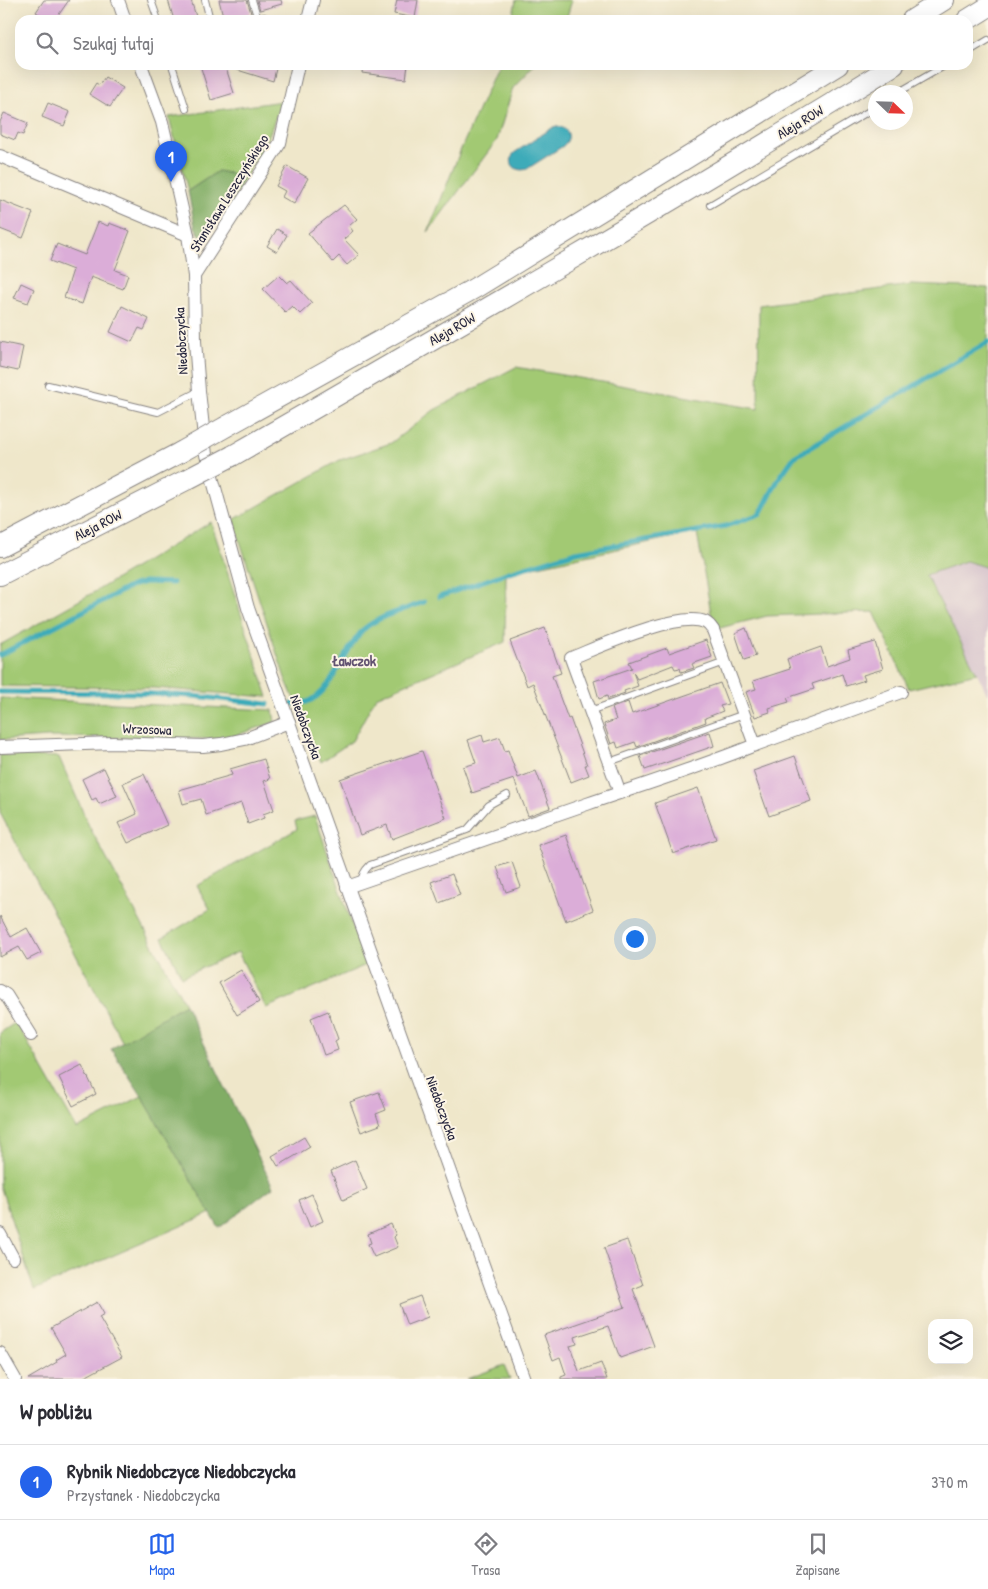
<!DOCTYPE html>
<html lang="pl">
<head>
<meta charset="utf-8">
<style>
	body { margin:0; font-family:"Patrick Hand",sans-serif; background:#f7f7f7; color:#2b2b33 }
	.controls { position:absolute; right:15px; bottom:15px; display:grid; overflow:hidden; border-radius:10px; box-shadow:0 5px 20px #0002 }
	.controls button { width:45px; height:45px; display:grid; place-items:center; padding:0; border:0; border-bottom:1px solid #e1e1e2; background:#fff; color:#2b2b33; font:25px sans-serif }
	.compass { position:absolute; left:868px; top:85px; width:45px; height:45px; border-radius:50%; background:#fff; box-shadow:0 5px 20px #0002; rotate:113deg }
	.you { position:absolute; left:634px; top:938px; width:18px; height:18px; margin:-12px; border:4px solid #fff; border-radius:50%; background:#1a73e8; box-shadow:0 0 0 8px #1a73e833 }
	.badge { display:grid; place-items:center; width:32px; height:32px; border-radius:50%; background:#2563eb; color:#fff; font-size:16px; font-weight:700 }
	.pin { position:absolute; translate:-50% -41px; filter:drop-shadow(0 1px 2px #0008) }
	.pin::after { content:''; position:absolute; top:26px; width:18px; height:15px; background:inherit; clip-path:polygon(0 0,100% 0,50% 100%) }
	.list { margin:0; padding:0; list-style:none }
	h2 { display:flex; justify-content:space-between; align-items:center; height:65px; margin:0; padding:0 20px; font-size:21px }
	h2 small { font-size:16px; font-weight:400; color:#7c7c81 }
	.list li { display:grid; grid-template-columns:32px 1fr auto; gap:15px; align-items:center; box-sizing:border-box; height:75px; padding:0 20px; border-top:1px solid #e1e1e2 }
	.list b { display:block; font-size:19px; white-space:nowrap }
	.list p { margin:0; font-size:16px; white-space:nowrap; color:#7c7c81 }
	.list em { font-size:16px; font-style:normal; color:#7c7c81 }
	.icon { flex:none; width:28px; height:28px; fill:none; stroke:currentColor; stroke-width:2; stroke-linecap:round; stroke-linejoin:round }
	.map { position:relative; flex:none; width:988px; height:1379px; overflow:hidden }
	.search { position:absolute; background:#fff; box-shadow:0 5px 20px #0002; left:15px; right:15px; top:15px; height:55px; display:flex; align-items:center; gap:12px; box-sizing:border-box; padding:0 18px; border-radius:15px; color:#7c7c81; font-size:19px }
	.sheet { height:140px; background:#fff }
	nav { display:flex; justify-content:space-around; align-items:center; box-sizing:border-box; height:70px; border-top:1px solid #e1e1e2; background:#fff; font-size:14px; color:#7c7c81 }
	nav a { display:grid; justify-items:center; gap:2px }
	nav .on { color:#2563eb }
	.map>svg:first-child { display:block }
	.industrial { fill:#d1bdc9 }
	.green { fill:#a2c973; stroke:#627657 }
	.forest { fill:#81ad65; stroke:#526850 }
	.water { fill:#3cabb9; stroke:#2f667a }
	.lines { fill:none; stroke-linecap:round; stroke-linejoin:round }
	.stream { stroke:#3cabb9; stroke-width:5 }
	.building { fill:#dbadd8 }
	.lane-casing { stroke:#888482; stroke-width:8 }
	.street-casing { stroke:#888482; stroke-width:14 }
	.primary-casing { stroke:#888482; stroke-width:22 }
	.lane { stroke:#fff; stroke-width:6 }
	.street { stroke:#fff; stroke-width:12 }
	.primary { stroke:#fff; stroke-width:20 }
	.primary-bridge-casing { stroke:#888482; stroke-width:22; stroke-linecap:butt }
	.primary-bridge { stroke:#fff; stroke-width:20 }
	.labels { text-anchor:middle; stroke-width:4; stroke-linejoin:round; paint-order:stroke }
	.street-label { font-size:14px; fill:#22223b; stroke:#fcf5e5 }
	.neighbourhood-label { font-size:15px; font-weight:bold; fill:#635372; stroke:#fcf5e5 }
</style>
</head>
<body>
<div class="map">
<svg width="988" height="1379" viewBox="0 0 988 1379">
	<rect width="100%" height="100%" fill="#fcf5e5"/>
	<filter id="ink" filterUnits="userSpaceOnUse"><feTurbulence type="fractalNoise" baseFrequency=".02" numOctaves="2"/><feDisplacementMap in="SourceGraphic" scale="10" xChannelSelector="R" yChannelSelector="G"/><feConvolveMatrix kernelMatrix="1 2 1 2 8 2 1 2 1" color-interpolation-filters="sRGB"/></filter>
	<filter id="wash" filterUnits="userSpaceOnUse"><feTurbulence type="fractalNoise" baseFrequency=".0096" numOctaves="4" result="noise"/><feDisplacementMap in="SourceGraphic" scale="20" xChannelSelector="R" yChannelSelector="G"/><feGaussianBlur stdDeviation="1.12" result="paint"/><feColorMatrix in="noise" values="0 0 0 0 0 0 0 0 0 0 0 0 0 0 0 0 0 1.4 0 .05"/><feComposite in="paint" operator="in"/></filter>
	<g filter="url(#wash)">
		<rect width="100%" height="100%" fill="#efe7ca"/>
		<polygon class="industrial" points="966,561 988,568 988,696 977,673 926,575"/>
		<g class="green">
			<polygon points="516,0 572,0 566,20 512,20"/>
			<polygon points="498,65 535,65 513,88 497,140 428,232 461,149"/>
			<polygon points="282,101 269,135 245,177 218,171 188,191 169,117"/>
			<polygon points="911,285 988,288 988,568 966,561 926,575 977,673 909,689 874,612 767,616 720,628 712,619 697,532 506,573 505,642 376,697 352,741 321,762 285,678 233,520 340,460 391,443 434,410 516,367 758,409 759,305"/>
			<polygon points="211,522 268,697 154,688 0,686 0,645 96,591"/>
			<polygon points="0,698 273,710 275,722 225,739 48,737 0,740"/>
			<polygon points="0,755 59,757 89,826 185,1004 123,1043 0,813"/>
			<polygon points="315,816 366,965 266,1008 238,952 182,977 162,938 210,909 197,886 297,829 295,821"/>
			<polygon points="16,1022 77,1129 142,1096 211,1213 34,1290 0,1185 0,1033"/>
			<polygon points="504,1365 510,1379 467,1379"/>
		</g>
		<g class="forest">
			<polygon points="218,171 245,177 229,208 203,241 195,227 188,191"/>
			<polygon points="185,1004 273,1187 219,1228 140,1093 111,1049"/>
		</g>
		<path class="water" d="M558 126C569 129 572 138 563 146L527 169C515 173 507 163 514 153L552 128Z"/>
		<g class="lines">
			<g class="stream">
				<polyline points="439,597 506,573 576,552 726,526 760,514 778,480 794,457 988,342"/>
				<polyline points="0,655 131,586 145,582 173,583"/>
				<polyline points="0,692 135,693 193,696 268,704"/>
				<path d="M292 704C297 703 302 703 307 702 333 693 344 648 364 629 380 615 405 610 424 602"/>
			</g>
		</g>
		<g id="blocks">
			<g class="building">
				<polygon points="44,0 69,0 55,20 48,20 36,12"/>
				<polygon points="168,0 191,0 197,20 174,20"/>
				<polygon points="219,0 247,0 251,13 224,20"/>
				<polygon points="257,0 281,0 282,4 260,10"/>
				<polygon points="397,0 418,0 415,18 394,14"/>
				<polygon points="200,65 225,65 234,93 211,100"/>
				<polygon points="231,65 277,65 273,81 231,68"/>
				<polygon points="363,65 408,65 406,79 362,73"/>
				<polygon points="105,77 123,88 110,107 89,94 96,83 99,85"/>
				<polygon points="48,103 70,112 64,126 42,117"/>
				<polygon points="4,113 28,123 23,135 18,133 15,140 0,134 0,122"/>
				<polygon points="287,166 308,178 294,204 282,197 285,191 276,186"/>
				<polygon points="0,200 33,213 23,238 0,229"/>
				<polygon points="344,205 357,219 349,226 353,231 344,239 359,255 347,265 339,256 333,262 308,233"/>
				<polygon points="98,222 108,226 109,223 130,231 115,270 128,275 123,289 91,277 82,304 64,298 73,270 50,261 57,244 85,255"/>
				<polygon points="277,229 287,235 277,252 267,246"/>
				<polygon points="279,275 287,283 291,280 312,303 300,314 292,306 285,312 263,289"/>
				<polygon points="21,283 34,289 28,303 14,298"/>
				<polygon points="122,306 149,319 144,330 139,328 132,342 110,332"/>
				<polygon points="0,342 23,347 18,371 0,367"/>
				<polygon points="545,628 561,673 552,676 568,719 570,718 587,765 585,765 589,775 571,782 533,683 527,686 510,641"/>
				<polygon points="746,628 756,656 744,660 735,633"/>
				<polygon points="706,640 712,657 692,664 694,668 681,672 680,668 675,669 673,665 637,679 633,672 638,686 624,691 625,693 608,699 607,696 599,699 594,681 632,668 629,662 667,648 669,653"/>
				<polygon points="875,642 883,669 863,675 865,680 846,686 842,674 812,684 814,689 787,698 789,702 769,708 770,712 755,717 746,692 756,689 753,681 790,669 787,659 821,647 827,666 850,658 848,650"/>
				<polygon points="720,683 728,704 720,706 723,711 705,718 706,722 637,747 635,742 618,748 616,742 611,744 604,724 616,720 612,708 628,702 632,714"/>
				<polygon points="710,732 714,746 645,770 640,756"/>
				<polygon points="482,735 484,742 500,737 505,751 508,750 518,778 536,771 550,808 528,816 514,779 472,793 463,767 476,763 468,740"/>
				<polygon points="422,751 446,818 392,839 387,825 360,835 340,779"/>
				<polygon points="795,756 811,801 769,816 753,771"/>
				<polygon points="264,759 270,779 264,781 274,810 263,814 264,818 248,824 241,803 206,815 201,799 183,804 179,790 232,775 230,769"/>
				<polygon points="104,768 117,796 99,804 96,798 92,800 82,779"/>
				<polygon points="144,774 167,825 128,843 118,823 137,814 123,783"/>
				<polygon points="698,788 716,839 673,854 655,803"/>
				<polygon points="566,835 593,910 566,921 538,845"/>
				<polygon points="512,862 521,887 506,892 497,867"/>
				<polygon points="452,874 460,895 439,903 431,882"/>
				<polygon points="0,916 11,937 27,928 41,953 27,960 19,947 0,957"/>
				<polygon points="241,970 259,1002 237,1015 219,983"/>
				<polygon points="328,1011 338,1039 335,1041 338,1050 324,1055 311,1018"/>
				<polygon points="82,1065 96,1094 73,1106 59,1077"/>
				<polygon points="379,1092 386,1110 376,1114 380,1125 361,1132 350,1102"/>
				<polygon points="304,1137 310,1147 278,1166 272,1156"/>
				<polygon points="355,1160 367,1189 343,1200 331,1171"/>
				<polygon points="312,1194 323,1221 310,1227 299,1200"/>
				<polygon points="391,1224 396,1235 394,1237 398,1247 374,1257 368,1244 371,1243 368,1234"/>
				<polygon points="627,1240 643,1285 633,1289 654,1346 620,1358 608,1326 575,1337 577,1344 570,1346 579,1371 601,1363 607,1379 561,1379 561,1377 566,1375 560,1357 553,1360 544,1335 625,1307 604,1248"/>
				<polygon points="420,1296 428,1317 407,1325 399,1304"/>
				<polygon points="97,1302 104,1314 99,1317 122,1357 81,1379 28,1379 57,1362 56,1360 66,1354 51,1328"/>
			</g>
		</g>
	</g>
	<g filter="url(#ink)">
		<use href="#blocks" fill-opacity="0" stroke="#888482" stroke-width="1"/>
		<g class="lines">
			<g class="lane-casing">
				<g id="lane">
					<polyline points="151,0 158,20"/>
					<polyline points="205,0 210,20"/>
					<polyline points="252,0 258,19"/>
					<polyline points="254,20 264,17"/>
					<polyline points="968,52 988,40"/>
					<polyline points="172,65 186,109"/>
					<polyline points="899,92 946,65"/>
					<polyline points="710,205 876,107"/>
					<polyline points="48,385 158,412 199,391"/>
					<polyline points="590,711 725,662"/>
					<polyline points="609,762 744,714"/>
					<path d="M361 883C362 875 364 871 370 865L467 830 489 805 507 795"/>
				</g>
			</g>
			<g class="street-casing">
				<g id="street">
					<polyline points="118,0 125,20"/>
					<polyline points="308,20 313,0"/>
					<polyline points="141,65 162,122 188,235 194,276 195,341 199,391 206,455 248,608 524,1379"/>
					<polyline points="0,156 188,235"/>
					<polyline points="194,276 280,143 298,65"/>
					<polyline points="755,745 901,692"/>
					<polyline points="0,747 113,743 203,746 221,744 245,739 289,722"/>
					<path d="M347 887C427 860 507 832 587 804 643 785 700 767 755 745L713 630C711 627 709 624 705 622 678 611 599 647 571 658L620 793"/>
					<polyline points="0,991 6,995 31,1035"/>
					<polyline points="0,1234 13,1258"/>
					<polyline points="0,1353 15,1379"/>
				</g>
			</g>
			<g class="primary-casing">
				<g id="primary">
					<polyline points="912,20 944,0"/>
					<polyline points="967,20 988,7"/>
					<polyline points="227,426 475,288 838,65"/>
					<path d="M232 456C454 328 676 200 894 65"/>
					<polyline points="0,547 181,452"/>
					<polyline points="0,575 186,480"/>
				</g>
			</g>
			<use href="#lane" class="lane"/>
			<use href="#street" class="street"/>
			<use href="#primary" class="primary"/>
			<g class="primary-bridge-casing">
				<g id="primary-bridge">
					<polyline points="181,452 227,426"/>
					<polyline points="186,480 232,456"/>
				</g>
			</g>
			<use href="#primary-bridge" class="primary-bridge"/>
		</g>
	</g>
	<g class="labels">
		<g class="street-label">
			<text transform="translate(800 122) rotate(-31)" y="5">Aleja ROW</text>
			<text transform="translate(229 193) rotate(-58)" y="5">Stanisława Leszczyńskiego</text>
			<text transform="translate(452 329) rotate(-30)" y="5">Aleja ROW</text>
			<text transform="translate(181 341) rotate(-93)" y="5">Niedobczycka</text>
			<text transform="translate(98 525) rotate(-27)" y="5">Aleja ROW</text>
			<text transform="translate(306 727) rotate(70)" y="5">Niedobczycka</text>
			<text transform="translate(147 729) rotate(2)" y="5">Wrzosowa</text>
			<text transform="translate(442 1108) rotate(70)" y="5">Niedobczycka</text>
		</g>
		<g class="neighbourhood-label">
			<text x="354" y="666">Ławczok</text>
		</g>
	</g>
</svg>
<div class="controls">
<button><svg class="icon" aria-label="layers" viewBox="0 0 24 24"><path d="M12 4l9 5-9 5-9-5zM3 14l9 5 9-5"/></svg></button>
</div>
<svg class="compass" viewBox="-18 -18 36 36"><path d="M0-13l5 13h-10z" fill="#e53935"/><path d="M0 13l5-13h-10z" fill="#7c7c81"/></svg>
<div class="you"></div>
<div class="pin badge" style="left:171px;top:182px">1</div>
<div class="search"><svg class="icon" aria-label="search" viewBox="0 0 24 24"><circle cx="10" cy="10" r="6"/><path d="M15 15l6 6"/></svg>Szukaj tutaj</div>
</div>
<section class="sheet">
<h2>W pobliżu<small></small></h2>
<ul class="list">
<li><span class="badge">1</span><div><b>Rybnik Niedobczyce Niedobczycka</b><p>Przystanek · Niedobczycka</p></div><em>370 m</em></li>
</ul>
</section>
<nav>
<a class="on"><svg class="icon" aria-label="map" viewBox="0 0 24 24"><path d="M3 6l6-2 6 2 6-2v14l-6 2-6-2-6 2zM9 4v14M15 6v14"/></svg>Mapa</a>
<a><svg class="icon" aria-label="directions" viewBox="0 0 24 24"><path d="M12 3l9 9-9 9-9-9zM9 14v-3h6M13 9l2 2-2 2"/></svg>Trasa</a>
<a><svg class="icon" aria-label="saved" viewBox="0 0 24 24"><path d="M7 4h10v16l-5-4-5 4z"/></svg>Zapisane</a>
</nav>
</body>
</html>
